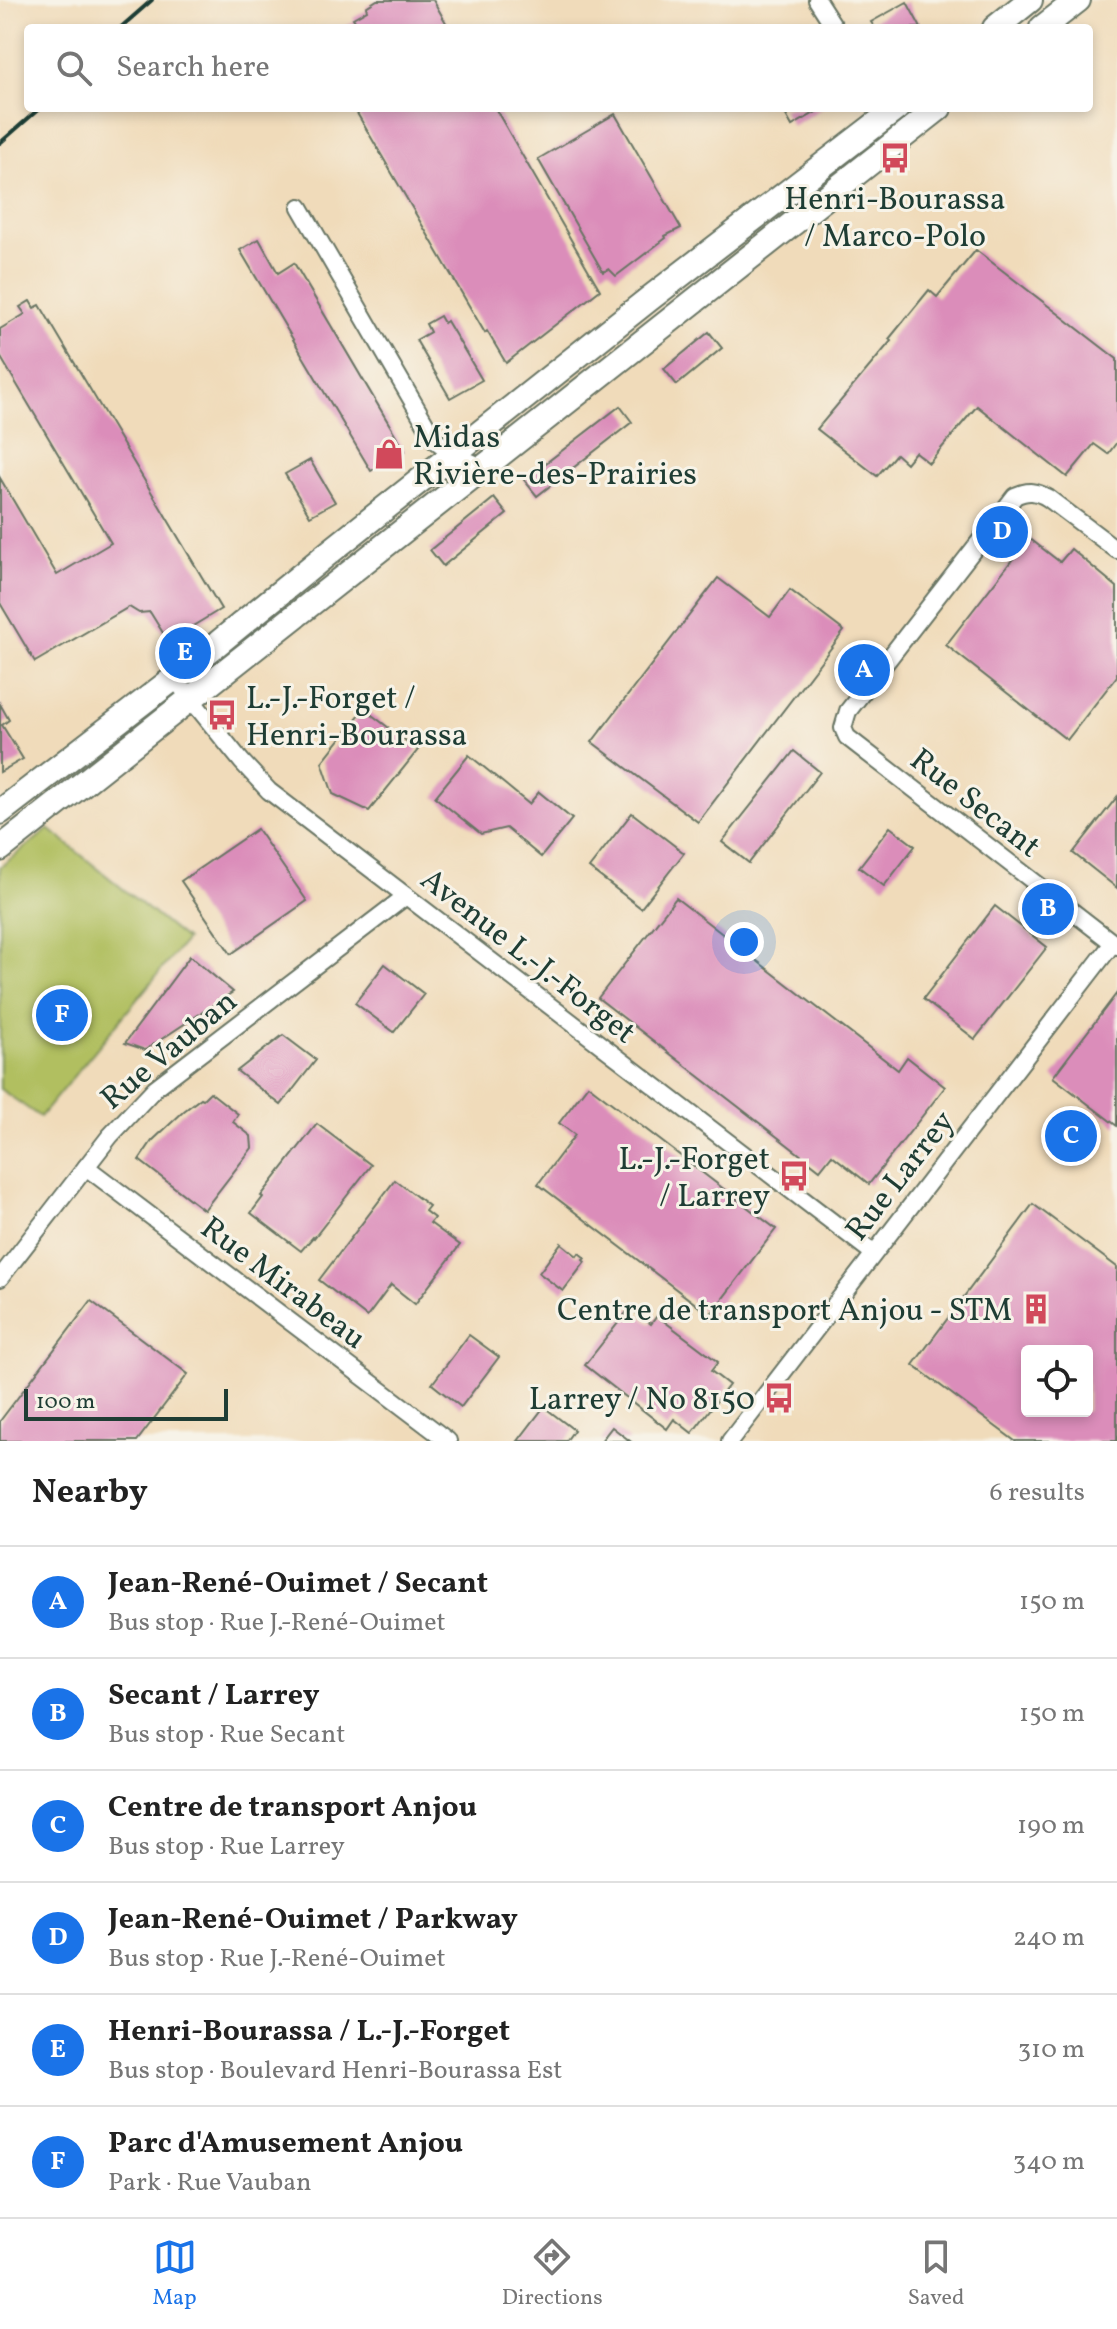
<!DOCTYPE html>
<html lang="en">
<head>
<meta charset="utf-8">
<style>
	body { margin:0; font-family:Vollkorn,serif; background:#f2f2f2; color:#222 }
	.controls { position:absolute; right:24px; bottom:24px; display:grid; overflow:hidden; border-radius:8px; box-shadow:0 4px 12px #0003 }
	.controls button { width:72px; height:72px; display:grid; place-items:center; padding:0; border:0; border-bottom:2px solid #e0e0e0; background:#fff; color:#222; font:40px sans-serif }
	.scale { position:absolute; left:24px; bottom:20px; width:204px; box-sizing:border-box; padding-left:8px; border:4px solid #1f3d34; border-top:0; font-size:22px; line-height:28px; white-space:nowrap; color:#1f3d34; -webkit-text-stroke:6px #f7f3e8; paint-order:stroke }
	.you { position:absolute; left:744px; top:942px; width:28px; height:28px; margin:-20px; border:6px solid #fff; border-radius:50%; background:#1a73e8; box-shadow:0 0 0 12px #1a73e833 }
	.badge { display:grid; place-items:center; width:52px; height:52px; border-radius:50%; background:#1a73e8; color:#fff; font-size:26px; font-weight:700 }
	.pin { position:absolute; translate:-50% -50%; border:4px solid #fff; box-shadow:0 2px 8px #0006 }
	.list { margin:0; padding:0; list-style:none }
	h2 { display:flex; justify-content:space-between; align-items:center; height:104px; margin:0; padding:0 32px; font-size:34px }
	h2 small { font-size:26px; font-weight:400; color:#767676 }
	.list li { display:grid; grid-template-columns:52px 1fr auto; gap:24px; align-items:center; box-sizing:border-box; height:112px; padding:0 32px; border-top:2px solid #e0e0e0 }
	.list b { display:block; font-size:30px; white-space:nowrap }
	.list p { margin:0; font-size:26px; white-space:nowrap; color:#767676 }
	.list em { font-size:26px; font-style:normal; color:#767676 }
	.icon { flex:none; width:44px; height:44px; fill:none; stroke:currentColor; stroke-width:2; stroke-linecap:round; stroke-linejoin:round }
	.map { position:relative; flex:none; width:1117px; height:1441px; overflow:hidden }
	.search { position:absolute; background:#fff; box-shadow:0 4px 12px #0003; left:24px; right:24px; top:24px; height:88px; display:flex; align-items:center; gap:20px; box-sizing:border-box; padding:0 28px; border-radius:8px; color:#767676; font-size:30px }
	.sheet { height:776px; background:#fff }
	nav { display:flex; justify-content:space-around; align-items:center; box-sizing:border-box; height:112px; border-top:2px solid #e0e0e0; background:#fff; font-size:22px; color:#767676 }
	nav a { display:grid; justify-items:center; gap:4px }
	nav .on { color:#1a73e8 }
	.map>svg:first-child { display:block }
	.green { fill:#b1bf61; stroke:#687e4a; stroke-width:2 }
	.building { fill:#db8dba; fill-rule:evenodd }
	.lines { fill:none; stroke-linecap:round; stroke-linejoin:round }
	.street-casing { stroke:#687463; stroke-width:20 }
	.primary-casing { stroke:#687463; stroke-width:28 }
	.street { stroke:#fff; stroke-width:16 }
	.primary { stroke:#fff; stroke-width:24 }
	.rail { stroke:#1f3d34; stroke-width:4 }
	.labels { text-anchor:middle; stroke-width:6; stroke-linejoin:round; paint-order:stroke }
	.poi-label { font-size:32px; fill:#1f3d34; stroke:#f7f3e8; text-anchor:end }
	.street-label { font-size:32px; fill:#1f3d34; stroke:#f7f3e8 }
</style>
</head>
<body>
<div class="map">
<svg width="1117" height="1441" viewBox="0 0 1117 1441">
	<rect width="100%" height="100%" fill="#f7f3e8"/>
	<filter id="ink" filterUnits="userSpaceOnUse"><feTurbulence type="fractalNoise" baseFrequency=".0125" numOctaves="2"/><feDisplacementMap in="SourceGraphic" scale="16" xChannelSelector="R" yChannelSelector="G"/><feConvolveMatrix kernelMatrix="1 2 1 2 8 2 1 2 1" color-interpolation-filters="sRGB"/></filter>
	<filter id="wash" filterUnits="userSpaceOnUse"><feTurbulence type="fractalNoise" baseFrequency=".006" numOctaves="4" result="noise"/><feDisplacementMap in="SourceGraphic" scale="32" xChannelSelector="R" yChannelSelector="G"/><feGaussianBlur stdDeviation="1.8" result="paint"/><feColorMatrix in="noise" values="0 0 0 0 0 0 0 0 0 0 0 0 0 0 0 0 0 1.4 0 .05"/><feComposite in="paint" operator="in"/></filter>
	<g filter="url(#wash)">
		<rect width="100%" height="100%" fill="#f0dbba"/>
		<polygon class="green" points="49,829 186,940 40,1117 0,1089 0,867"/>
		<g id="blocks">
			<g class="building">
				<polygon points="377,0 433,0 449,28 342,28 355,21 353,18 367,10 366,7"/>
				<polygon points="907,2 921,28 875,28 871,22"/>
				<polygon points="354,108 495,108 600,290 506,363 487,331 485,333"/>
				<polygon points="782,108 823,108 792,126"/>
				<polygon points="615,114 681,228 665,236 666,238 616,276 609,269 603,272 538,159"/>
				<polygon points="259,239 278,273 294,263 405,451 371,471 240,250"/>
				<polygon points="976,250 1117,359 1117,442 1108,454 1094,444 1067,477 977,406 929,463 915,452 906,463 896,454 877,476 817,429 891,341 889,339 929,290 937,297"/>
				<polygon points="30,301 34,308 40,305 221,609 168,641 150,612 139,613 129,607 35,662 0,603 0,478 57,575 111,543 0,356 0,329 25,314 20,307"/>
				<polygon points="440,316 444,323 447,321 482,380 450,398 416,340 430,332 426,324"/>
				<polygon points="709,332 722,348 677,385 664,369"/>
				<polygon points="620,406 632,422 537,496 524,480"/>
				<polygon points="310,460 335,502 310,516 285,474"/>
				<polygon points="494,498 507,514 443,566 430,550"/>
				<polygon points="1029,538 1060,562 1071,549 1117,587 1117,676 1067,740 946,645"/>
				<polygon points="718,578 770,617 790,590 844,631 698,822 592,742"/>
				<polygon points="0,704 9,720 2,725 23,759 0,772"/>
				<polygon points="364,709 418,750 369,811 333,794 322,762"/>
				<polygon points="794,751 820,772 749,863 722,842"/>
				<polygon points="469,755 529,804 539,792 572,819 541,857 506,828 481,834 435,797"/>
				<polygon points="1117,797 1117,888 1073,853"/>
				<polygon points="632,813 684,853 641,908 589,868"/>
				<polygon points="890,827 915,846 884,886 859,867"/>
				<polygon points="257,829 307,901 231,954 181,881"/>
				<polygon points="676,898 898,1070 907,1057 945,1087 869,1184 832,1155 820,1170 598,998"/>
				<polygon points="995,906 1047,947 975,1039 923,999"/>
				<polygon points="190,956 233,992 145,1050 125,1043"/>
				<polygon points="385,964 424,994 394,1032 355,1003"/>
				<polygon points="1117,993 1117,1126 1053,1077"/>
				<polygon points="283,1035 316,1060 281,1105 237,1071"/>
				<polygon points="588,1085 776,1229 710,1315 538,1184 575,1135 559,1123"/>
				<polygon points="210,1092 238,1114 233,1122 251,1136 252,1148 204,1210 139,1160 152,1141 184,1111 201,1098 203,1099"/>
				<polygon points="317,1124 371,1165 314,1238 313,1237 301,1251 251,1213 263,1197 261,1196"/>
				<polygon points="395,1180 429,1206 425,1211 434,1218 430,1223 460,1245 415,1304 391,1285 367,1317 319,1280"/>
				<path d="M1033 1204 1117 1267V1441H1015L913 1365ZM1027 1351H1087V1411H1027Z"/>
				<polygon points="561,1243 577,1256 579,1253 585,1258 583,1260 585,1262 563,1291 539,1273"/>
				<polygon points="91,1301 188,1374 137,1441 0,1441 0,1421"/>
				<polygon points="630,1308 651,1324 657,1316 718,1362 711,1371 729,1385 692,1433 674,1419 667,1429 585,1365"/>
				<polygon points="469,1335 499,1357 461,1407 432,1384"/>
				<polygon points="544,1407 574,1430 566,1441 518,1441"/>
				<polygon points="612,1427 630,1441 601,1441"/>
			</g>
		</g>
	</g>
	<g filter="url(#ink)">
		<use href="#blocks" fill-opacity="0" stroke="#687463" stroke-width="2"/>
		<g class="lines">
			<g class="street-casing">
				<g id="street">
					<polyline points="817,0 835,28"/>
					<polyline points="300,207 435,440 455,455 482,467"/>
					<path d="M1117 550 1048 498C1036 491 1028 490 1015 496L848 711 843 728 847 737 856 744 1117 946"/>
					<polyline points="173,677 242,762 269,791 873,1253"/>
					<polyline points="86,1167 448,1441"/>
					<polyline points="0,1278 110,1136 155,1088 406,896"/>
					<polyline points="730,1441 1113,943"/>
				</g>
			</g>
			<g class="primary-casing">
				<g id="primary">
					<polyline points="995,28 1030,0"/>
					<polyline points="1042,28 1078,0"/>
					<polyline points="0,812 195,662 331,551 649,299 897,108"/>
					<polyline points="0,849 939,108"/>
				</g>
			</g>
			<use href="#street" class="street"/>
			<use href="#primary" class="primary"/>
			<g class="rail">
				<polyline points="120,28 152,0"/>
				<polyline points="0,143 40,108"/>
			</g>
		</g>
	</g>
	<defs>
		<g id="bus-bare" transform="scale(2.4)"><path d="M-5-6H5V4H4V6H2V4H-2V6H-4V4H-5ZM-3.5-4V0h7V-4ZM-3.5 1.2v1.5H-2V1.2ZM2 1.2v1.5H3.5V1.2Z" fill="#d1495b" stroke="#f7f3e8" stroke-width="2.5" paint-order="stroke"/></g>
		<g id="shop-bare" transform="scale(2.4)"><path d="M-5-2.5h2.3a2.7 3.5 0 0 1 5.4 0H5L5.5 6h-11ZM-1.5-2.5h3a1.5 2.3 0 0 0-3 0Z" fill="#d1495b" stroke="#f7f3e8" stroke-width="2.5" paint-order="stroke"/></g>
		<g id="building-bare" transform="scale(2.4)"><path d="M-4-6H4V6H1V3H-1V6H-4ZM-2.5-4.3h1.7v1.8h-1.7ZM.8-4.3h1.7v1.8H.8ZM-2.5-1h1.7V.8h-1.7ZM.8-1h1.7V.8H.8Z" fill="#d1495b" stroke="#f7f3e8" stroke-width="2.5" paint-order="stroke"/></g>
	</defs>
	<g fill-rule="evenodd">
		<use href="#bus-bare" x="895" y="158"/>
		<use href="#shop-bare" x="389" y="454"/>
		<use href="#bus-bare" x="222" y="715"/>
		<use href="#bus-bare" x="794" y="1176"/>
		<use href="#building-bare" x="1036" y="1309"/>
		<use href="#bus-bare" x="779" y="1398"/>
	</g>
	<g class="labels">
		<g class="poi-label">
			<text x="895" y="209" text-anchor="middle">Henri-Bourassa<tspan x="895" dy="37">/ Marco-Polo</tspan></text>
			<text x="413" y="447" text-anchor="start">Midas<tspan x="413" dy="37">Rivière-des-Prairies</tspan></text>
			<text x="246" y="708" text-anchor="start">L.-J.-Forget /<tspan x="246" dy="37">Henri-Bourassa</tspan></text>
			<text x="770" y="1169">L.-J.-Forget<tspan x="770" dy="37">/ Larrey</tspan></text>
			<text x="1012" y="1320">Centre de transport Anjou - STM</text>
			<text x="755" y="1409">Larrey / No 8150</text>
		</g>
		<g class="street-label">
			<text transform="translate(976 802) rotate(38)" y="11">Rue Secant</text>
			<text transform="translate(529 955) rotate(38)" y="11">Avenue L.-J.-Forget</text>
			<text transform="translate(168 1049) rotate(-40)" y="11">Rue Vauban</text>
			<text transform="translate(899 1175) rotate(-52)" y="11">Rue Larrey</text>
			<text transform="translate(284 1282) rotate(37)" y="11">Rue Mirabeau</text>
		</g>
	</g>
</svg>
<div class="controls">
<button><svg class="icon" aria-label="locate" viewBox="0 0 24 24"><circle cx="12" cy="12" r="6"/><path d="M12 2v4M12 18v4M2 12h4M18 12h4"/></svg></button>
</div>
<div class="scale">100 m</div>
<div class="you"></div>
<div class="pin badge" style="left:864px;top:670px">A</div>
<div class="pin badge" style="left:1048px;top:909px">B</div>
<div class="pin badge" style="left:1071px;top:1136px">C</div>
<div class="pin badge" style="left:1002px;top:532px">D</div>
<div class="pin badge" style="left:185px;top:653px">E</div>
<div class="pin badge" style="left:62px;top:1015px">F</div>
<div class="search"><svg class="icon" aria-label="search" viewBox="0 0 24 24"><circle cx="10" cy="10" r="6"/><path d="M15 15l6 6"/></svg>Search here</div>
</div>
<section class="sheet">
<h2>Nearby<small>6 results</small></h2>
<ul class="list">
<li><span class="badge">A</span><div><b>Jean-René-Ouimet / Secant</b><p>Bus stop · Rue J.-René-Ouimet</p></div><em>150 m</em></li>
<li><span class="badge">B</span><div><b>Secant / Larrey</b><p>Bus stop · Rue Secant</p></div><em>150 m</em></li>
<li><span class="badge">C</span><div><b>Centre de transport Anjou</b><p>Bus stop · Rue Larrey</p></div><em>190 m</em></li>
<li><span class="badge">D</span><div><b>Jean-René-Ouimet / Parkway</b><p>Bus stop · Rue J.-René-Ouimet</p></div><em>240 m</em></li>
<li><span class="badge">E</span><div><b>Henri-Bourassa / L.-J.-Forget</b><p>Bus stop · Boulevard Henri-Bourassa Est</p></div><em>310 m</em></li>
<li><span class="badge">F</span><div><b>Parc d'Amusement Anjou</b><p>Park · Rue Vauban</p></div><em>340 m</em></li>
</ul>
</section>
<nav>
<a class="on"><svg class="icon" aria-label="map" viewBox="0 0 24 24"><path d="M3 6l6-2 6 2 6-2v14l-6 2-6-2-6 2zM9 4v14M15 6v14"/></svg>Map</a>
<a><svg class="icon" aria-label="directions" viewBox="0 0 24 24"><path d="M12 3l9 9-9 9-9-9zM9 14v-3h6M13 9l2 2-2 2"/></svg>Directions</a>
<a><svg class="icon" aria-label="saved" viewBox="0 0 24 24"><path d="M7 4h10v16l-5-4-5 4z"/></svg>Saved</a>
</nav>
</body>
</html>
